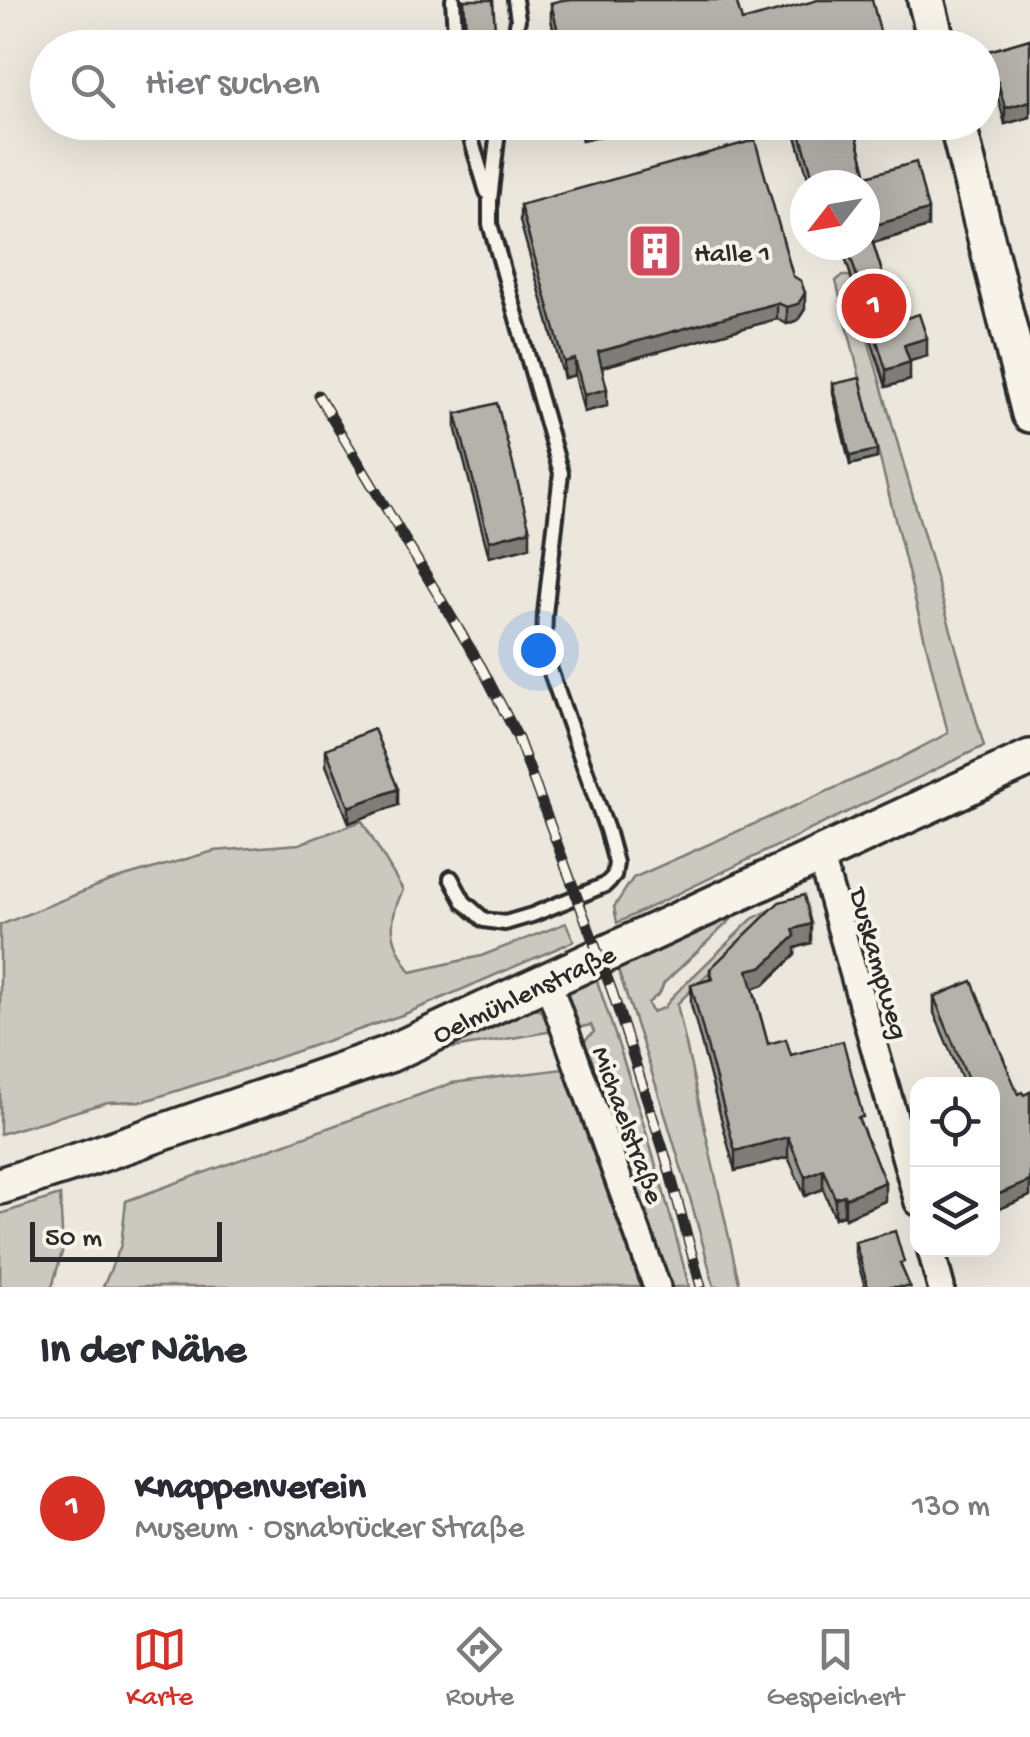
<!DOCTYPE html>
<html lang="de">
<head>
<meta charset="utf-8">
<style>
	body { margin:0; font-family:"Gochi Hand",sans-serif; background:#f7f7f7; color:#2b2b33 }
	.controls { position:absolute; right:30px; bottom:30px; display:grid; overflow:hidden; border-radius:20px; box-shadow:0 10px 40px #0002 }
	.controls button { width:90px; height:90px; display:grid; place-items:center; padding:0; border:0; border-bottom:2px solid #e1e1e2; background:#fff; color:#2b2b33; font:50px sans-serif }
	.compass { position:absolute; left:790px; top:170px; width:90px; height:90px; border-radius:50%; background:#fff; box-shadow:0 10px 40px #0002; rotate:239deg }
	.scale { position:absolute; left:30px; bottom:25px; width:192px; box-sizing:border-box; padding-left:10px; border:5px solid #2b2b2b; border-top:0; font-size:28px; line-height:35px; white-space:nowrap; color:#2b2b2b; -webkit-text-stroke:8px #f7f3e8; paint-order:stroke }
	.you { position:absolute; left:538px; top:650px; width:35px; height:35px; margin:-25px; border:8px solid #fff; border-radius:50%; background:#1a73e8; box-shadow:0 0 0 15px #1a73e833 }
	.badge { display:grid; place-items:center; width:65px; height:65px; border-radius:50%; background:#d93025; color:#fff; font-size:32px; font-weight:700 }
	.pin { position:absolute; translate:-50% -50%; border:5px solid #fff; box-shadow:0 2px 10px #0006 }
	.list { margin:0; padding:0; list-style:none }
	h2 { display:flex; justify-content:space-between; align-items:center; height:130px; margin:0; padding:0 40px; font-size:42px }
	h2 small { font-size:32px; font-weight:400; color:#7c7c81 }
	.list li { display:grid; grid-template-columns:65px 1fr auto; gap:30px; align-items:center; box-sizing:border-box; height:180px; padding:0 40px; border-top:2px solid #e1e1e2 }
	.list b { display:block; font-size:38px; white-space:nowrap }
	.list p { margin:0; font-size:32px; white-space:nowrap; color:#7c7c81 }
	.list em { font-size:32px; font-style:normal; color:#7c7c81 }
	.icon { flex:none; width:55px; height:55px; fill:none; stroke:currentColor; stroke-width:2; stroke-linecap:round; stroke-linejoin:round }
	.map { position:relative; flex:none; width:1030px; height:1287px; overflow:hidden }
	.search { position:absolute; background:#fff; box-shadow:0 10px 40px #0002; left:30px; right:30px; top:30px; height:110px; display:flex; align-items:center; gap:25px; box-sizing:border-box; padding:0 35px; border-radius:55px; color:#7c7c81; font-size:38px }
	.sheet { height:310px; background:#fff }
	nav { display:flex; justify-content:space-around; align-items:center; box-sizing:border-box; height:140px; border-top:2px solid #e1e1e2; background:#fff; font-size:28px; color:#7c7c81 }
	nav a { display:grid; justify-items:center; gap:5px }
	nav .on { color:#d93025 }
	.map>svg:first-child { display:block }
	.green { fill:#cbc8bf; stroke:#7b7a75; stroke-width:2.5 }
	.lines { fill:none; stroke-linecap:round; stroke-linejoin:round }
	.lane-casing { stroke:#2b2b2b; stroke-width:20 }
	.street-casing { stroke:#2b2b2b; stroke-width:32 }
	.secondary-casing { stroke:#2b2b2b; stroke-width:42 }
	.lane { stroke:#f7f3e8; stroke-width:12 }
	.street { stroke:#f7f3e8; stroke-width:25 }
	.secondary { stroke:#f7f3e8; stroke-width:35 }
	.rail-casing { stroke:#2b2b2b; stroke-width:11 }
	.rail { stroke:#f7f3e8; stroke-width:8; stroke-dasharray:22; stroke-linecap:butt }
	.wall { fill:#9c9993; stroke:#2b2b2b; stroke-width:2.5 }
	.shaded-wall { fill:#7f7d78; stroke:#2b2b2b; stroke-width:2.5 }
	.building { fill:#b5b2ab; stroke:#2b2b2b; stroke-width:2.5 }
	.labels { text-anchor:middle; stroke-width:8; stroke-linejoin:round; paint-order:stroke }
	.poi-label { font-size:28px; fill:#2b2b2b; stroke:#f7f3e8; text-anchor:start }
	.street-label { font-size:28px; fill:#2b2b2b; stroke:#f7f3e8 }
</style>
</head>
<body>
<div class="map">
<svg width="1030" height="1287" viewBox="0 0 1030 1287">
	<rect width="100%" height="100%" fill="#ebe7dd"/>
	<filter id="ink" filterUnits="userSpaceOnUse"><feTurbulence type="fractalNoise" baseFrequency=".01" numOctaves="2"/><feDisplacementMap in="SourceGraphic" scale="20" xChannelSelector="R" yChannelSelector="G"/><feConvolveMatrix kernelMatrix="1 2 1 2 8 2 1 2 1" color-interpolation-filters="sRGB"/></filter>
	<g filter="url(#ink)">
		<g class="green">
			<polygon points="842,276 850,276 984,746 617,923 614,907 633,878 893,762 948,733 836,281"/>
			<path d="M362 821 403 890C386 924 391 942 411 972L481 956 566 923 574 941 405 1014 239 1071 145 1101 108 1102 0 1134V925L107 882 214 851 299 844Z"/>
			<path d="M745 906 664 983 660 993 648 1003 652 1012 664 1008 674 995 752 919 776 907 677 1004 740 1287H714C687 1179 653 1073 617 967Z"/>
			<path d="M596 978C631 1080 663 1182 689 1287H665L645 1224 583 1042 594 1032 591 1025 577 1028C567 1008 562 1002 575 982Z"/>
			<polygon points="536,1008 551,1018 559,1030 435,1051 523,1010"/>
			<polygon points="563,1069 641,1287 103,1287 121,1245 126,1201 452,1083"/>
			<polygon points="60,1195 63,1249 52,1287 0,1287 0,1214"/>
		</g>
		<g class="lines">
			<g class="lane-casing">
				<g id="lane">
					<polyline points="453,0 456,48"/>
					<polyline points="513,48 518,19 515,0"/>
					<polyline points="466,122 487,192"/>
					<polyline points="451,878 464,902 484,920 505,923 532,915 605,885 614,876 616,863 607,830 550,670 544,641 545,614 561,473 490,224 490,200 499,122"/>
				</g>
			</g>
			<g class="street-casing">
				<g id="street">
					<polyline points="820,855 918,1202"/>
					<polyline points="547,980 657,1287"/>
					<polyline points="931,1250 941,1287"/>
				</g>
			</g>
			<g class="secondary-casing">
				<g id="secondary">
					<polyline points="926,0 938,48"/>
					<polyline points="957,122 1030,414"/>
					<polyline points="0,1186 82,1160 389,1054 1030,758"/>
				</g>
			</g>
			<use href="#lane" class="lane"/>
			<use href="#street" class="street"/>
			<use href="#secondary" class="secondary"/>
			<g class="rail-casing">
				<polyline id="rail" points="318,395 482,668 517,736 612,991 665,1155 701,1287"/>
			</g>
			<use href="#rail" class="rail"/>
		</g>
		<g class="wall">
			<polygon points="463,0 495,29 495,40 466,42"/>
			<polygon points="551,3 742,21 881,48 558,48 551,20"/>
			<polygon points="1030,39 1030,117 1005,124 998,98 986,102 982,89 982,53"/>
			<polygon points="577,122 658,122 582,141"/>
			<polygon points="792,122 853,122 867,176 922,190 928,227 873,243 897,321 927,356 909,361 910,380 886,387 843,251 829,255 826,245 865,245 865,185 810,185"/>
			<polygon points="520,205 793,276 805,309 798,320 787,324 777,319 602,367 607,406 584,412 575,375 564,378 520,221"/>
			<polygon points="833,384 877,458 850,465 833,393"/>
			<polygon points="456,414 530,547 489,557 456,430"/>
			<polygon points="326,749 398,805 349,823 326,765"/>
			<polygon points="811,943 795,948 795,955 764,985 753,988 768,1044 791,1055 863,1129 885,1201 845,1218 844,1214 835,1218 823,1189 805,1196 788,1157 735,1171 691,1004 691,985 710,979 710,969"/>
			<polygon points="934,997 1018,1094 1024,1095 1030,1092 1030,1196 992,1212 992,1084 964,1084 934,1013"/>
			<polygon points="855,1242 904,1273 910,1287 865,1287 855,1253"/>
		</g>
		<g class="shaded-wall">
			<polygon points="881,35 881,48 836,48"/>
			<polygon points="998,82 998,98 986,102 986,85"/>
			<polygon points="1030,101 1030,117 1005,124 1005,108"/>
			<polygon points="587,122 658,122 582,141 582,124"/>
			<polygon points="675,122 691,122 691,126 675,130"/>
			<polygon points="692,122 719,122 692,130"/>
			<polygon points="928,210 928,227 868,244 868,227"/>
			<polygon points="829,245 843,245 843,251 829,255"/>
			<polygon points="805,293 805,309 798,320 787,324 787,307"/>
			<polygon points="777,303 777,319 598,368 598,352"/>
			<polygon points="927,338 927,356 904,363 904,345"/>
			<polygon points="575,359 575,375 564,378 564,362"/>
			<polygon points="910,362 910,380 886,387 886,370"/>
			<polygon points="607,389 607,406 584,412 584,395"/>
			<polygon points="877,450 877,458 850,465 850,456"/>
			<polygon points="530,530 530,547 489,557 489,541"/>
			<polygon points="398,789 398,805 349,823 349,807"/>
			<polygon points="811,924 811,943 795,948 795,955 764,985 748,990 748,970 793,929"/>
			<polygon points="788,1137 788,1157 735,1171 735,1151"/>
			<polygon points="823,1169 823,1189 805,1196 805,1177"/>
			<polygon points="1030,1181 1030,1196 992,1212 992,1197"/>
			<polygon points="885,1182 885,1201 845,1218 845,1198"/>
			<polygon points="844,1195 844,1214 835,1218 835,1198"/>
		</g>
		<g class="building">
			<polygon points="464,0 493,0 495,29 466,31"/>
			<polygon points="562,0 736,0 742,21 818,0 872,0 881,35 836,48 777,48 776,46 771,48 562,48 551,3"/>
			<polygon points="1030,39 1030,101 1005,108 998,82 986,85 982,72 982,53"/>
			<polygon points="797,122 853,122 867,176 916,162 928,210 868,227 897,321 919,314 927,338 904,345 910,362 886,370 847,245 865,245 865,185 815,185"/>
			<polygon points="755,140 793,276 801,281 805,293 798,304 787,307 777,303 598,352 607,389 584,395 575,359 564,362 520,205"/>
			<polygon points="860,378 877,450 850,456 833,384"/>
			<polygon points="497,403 530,530 489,541 456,414"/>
			<polygon points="374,729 398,789 349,807 326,749"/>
			<polygon points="804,895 811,924 793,929 795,936 764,966 748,970 768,1044 786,1039 791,1055 843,1041 863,1117 858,1118 885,1182 845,1198 844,1195 835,1198 823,1169 805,1177 788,1137 735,1151 691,985 713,979 710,969 779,902"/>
			<polygon points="972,981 1018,1094 1022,1092 1024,1095 1030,1092 1030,1181 992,1197 992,1084 970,1084 934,997"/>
			<polygon points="895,1231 904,1262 900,1263 910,1287 868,1287 855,1242"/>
		</g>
	</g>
	<defs>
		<g id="building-square" transform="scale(2.875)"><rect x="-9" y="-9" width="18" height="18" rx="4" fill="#d1495b" stroke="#f7f3e8"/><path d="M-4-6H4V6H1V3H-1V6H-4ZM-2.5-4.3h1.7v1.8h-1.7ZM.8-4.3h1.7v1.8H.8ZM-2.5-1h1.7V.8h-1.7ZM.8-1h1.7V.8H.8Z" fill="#fff"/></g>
	</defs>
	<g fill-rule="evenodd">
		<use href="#building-square" x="655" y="251"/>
	</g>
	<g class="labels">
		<g class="poi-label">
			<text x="694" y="261">Halle 1</text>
		</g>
		<g class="street-label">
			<text transform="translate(881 963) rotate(74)" y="10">Duskampweg</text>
			<text transform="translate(523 992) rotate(-25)" y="10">Oelmühlenstraße</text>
			<text transform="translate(630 1124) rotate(70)" y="10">Michaelstraße</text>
		</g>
	</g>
</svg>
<div class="controls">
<button><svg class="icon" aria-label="locate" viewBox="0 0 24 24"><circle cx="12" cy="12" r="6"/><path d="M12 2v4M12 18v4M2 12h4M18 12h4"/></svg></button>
<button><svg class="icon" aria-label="layers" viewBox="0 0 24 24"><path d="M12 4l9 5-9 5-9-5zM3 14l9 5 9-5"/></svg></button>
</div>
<svg class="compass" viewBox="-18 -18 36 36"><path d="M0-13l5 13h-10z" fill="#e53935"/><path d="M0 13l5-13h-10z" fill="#7c7c81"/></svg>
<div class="scale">50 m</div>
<div class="you"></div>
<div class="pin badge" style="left:874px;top:306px">1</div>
<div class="search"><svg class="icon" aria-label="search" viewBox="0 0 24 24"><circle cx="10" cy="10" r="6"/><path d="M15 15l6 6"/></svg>Hier suchen</div>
</div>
<section class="sheet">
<h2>In der Nähe<small></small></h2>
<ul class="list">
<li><span class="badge">1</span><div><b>Knappenverein</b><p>Museum · Osnabrücker Straße</p></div><em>130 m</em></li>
</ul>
</section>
<nav>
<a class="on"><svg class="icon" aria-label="map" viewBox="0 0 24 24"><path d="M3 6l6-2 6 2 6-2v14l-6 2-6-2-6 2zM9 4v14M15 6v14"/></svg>Karte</a>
<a><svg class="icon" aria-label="directions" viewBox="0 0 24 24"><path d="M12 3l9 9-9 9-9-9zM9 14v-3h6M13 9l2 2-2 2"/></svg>Route</a>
<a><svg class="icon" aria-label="saved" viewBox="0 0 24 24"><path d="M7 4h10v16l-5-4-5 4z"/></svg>Gespeichert</a>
</nav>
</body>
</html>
